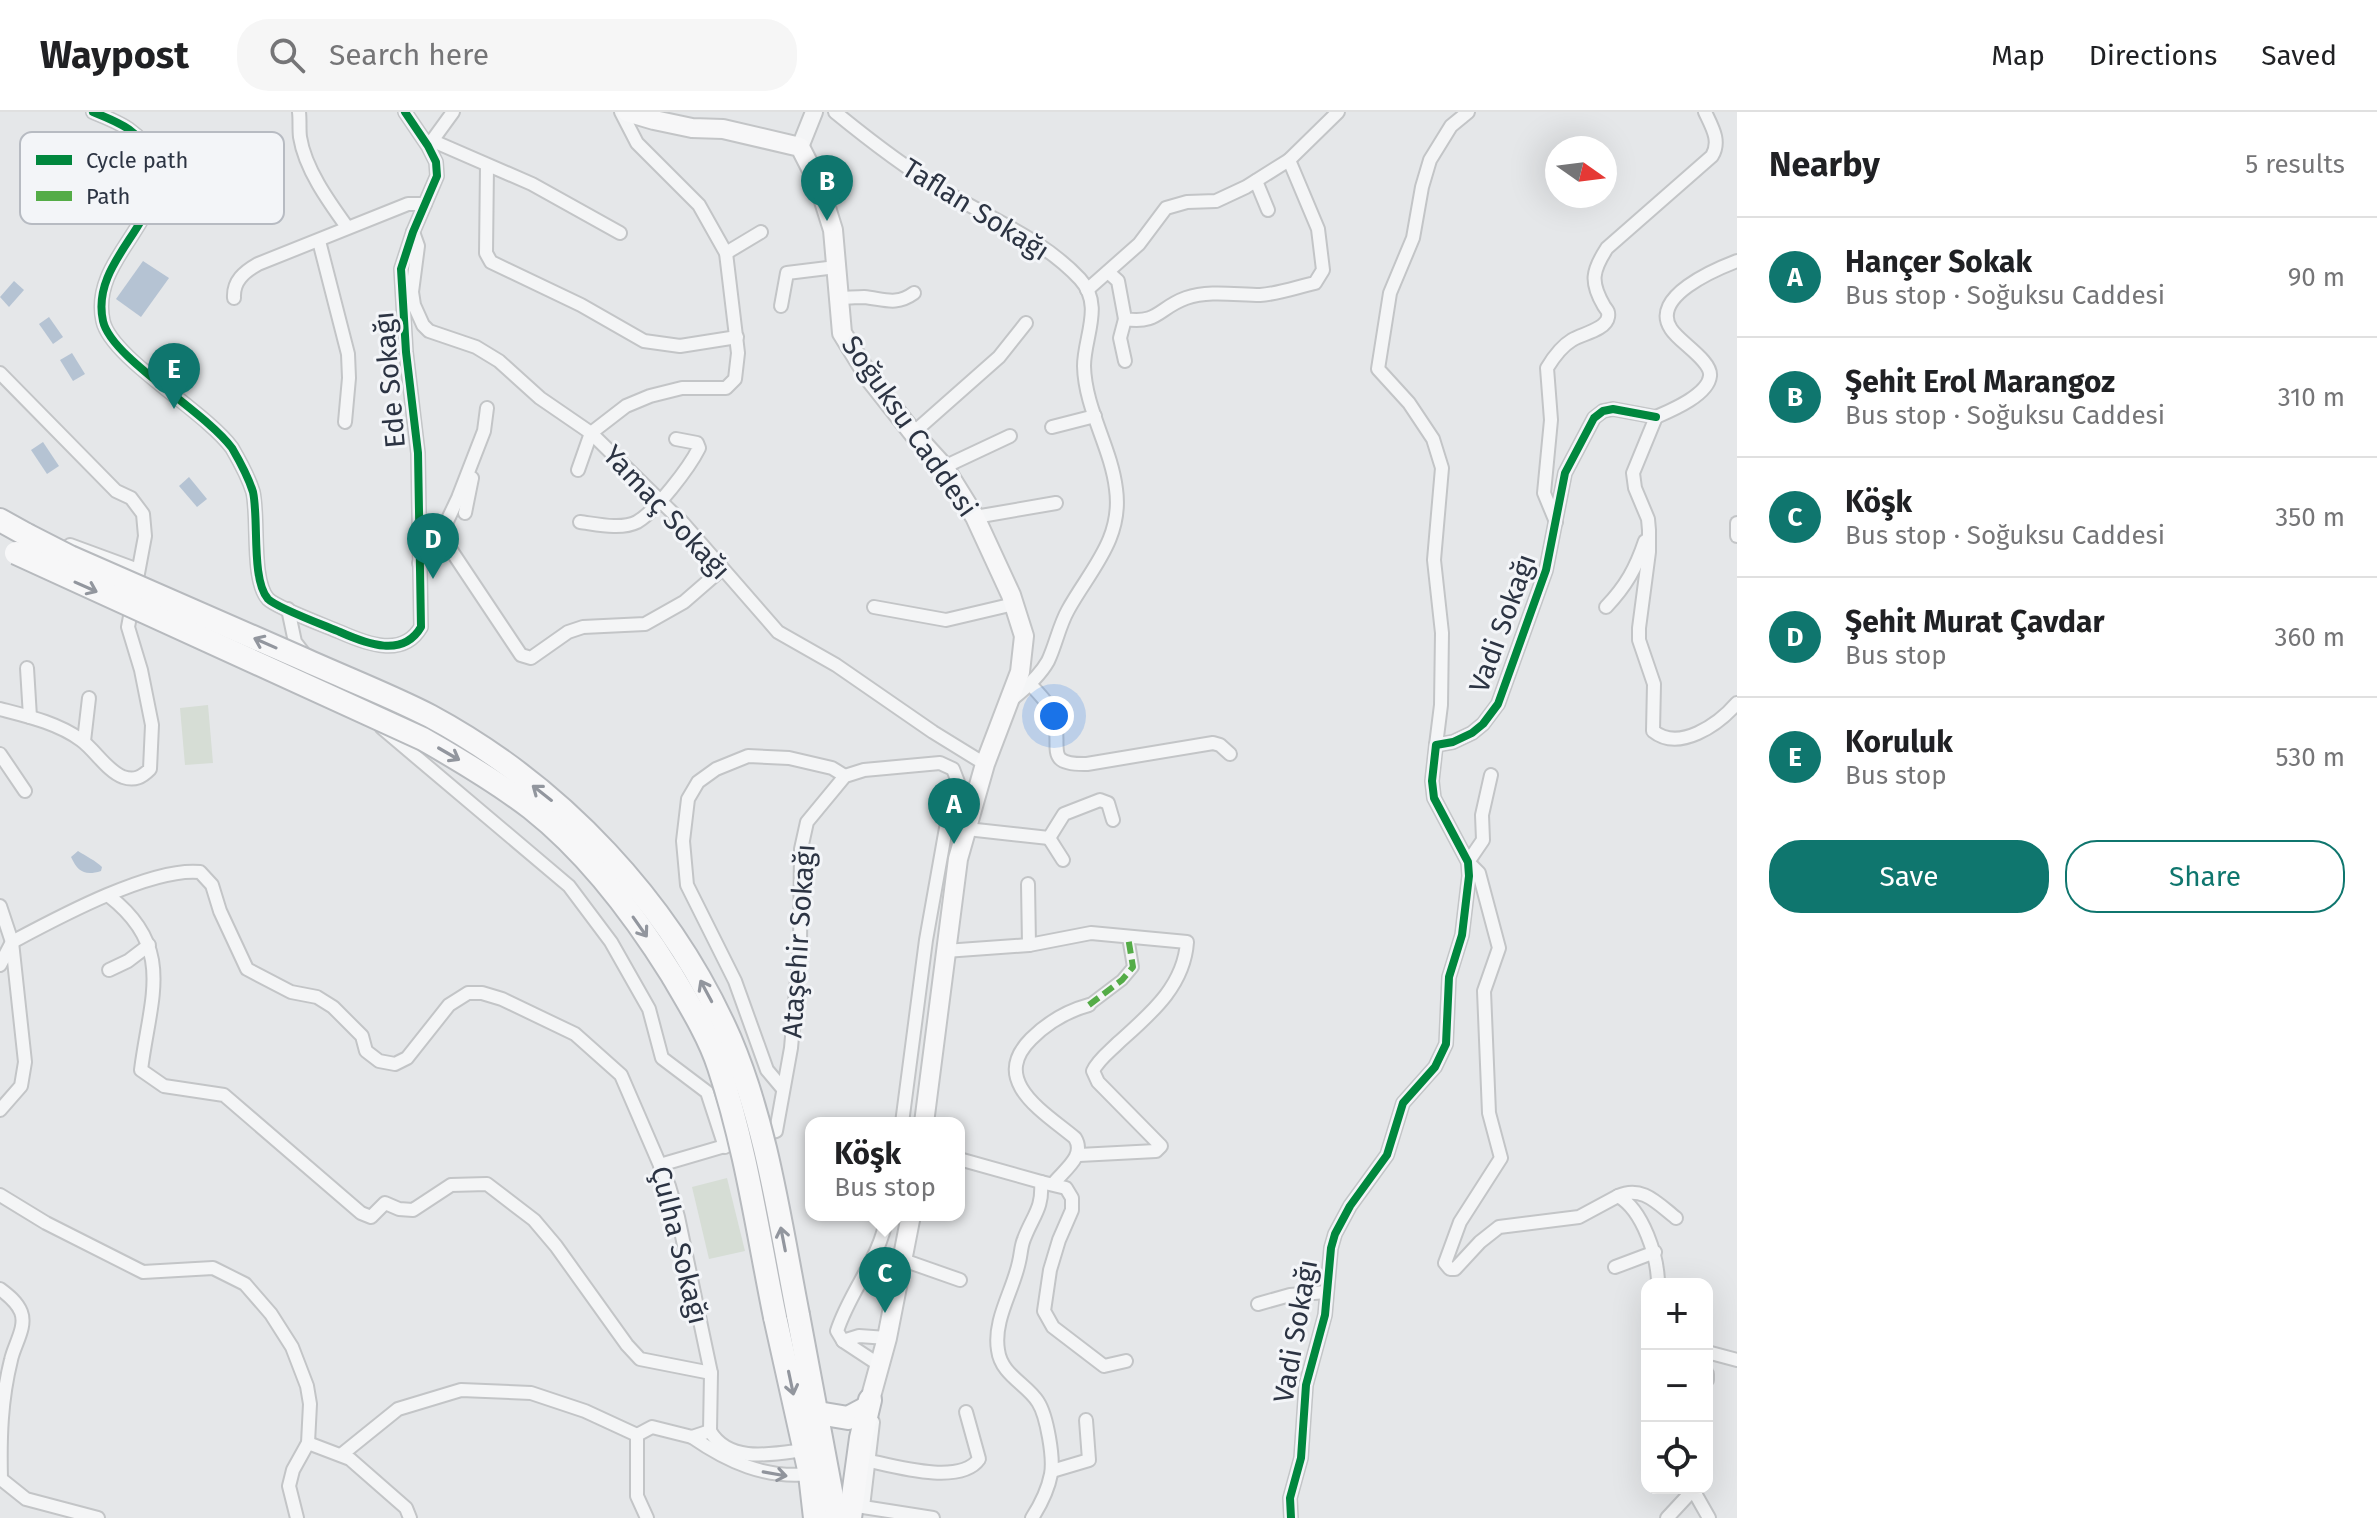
<!DOCTYPE html>
<html lang="en">
<head>
<meta charset="utf-8">
<style>
	body { margin:0; font-family:"Fira Sans",sans-serif; background:#f6f6f6; color:#202124 }
	.controls { position:absolute; right:24px; bottom:24px; display:grid; overflow:hidden; border-radius:16px; box-shadow:0 8px 32px #0002 }
	.controls button { width:72px; height:72px; display:grid; place-items:center; padding:0; border:0; border-bottom:2px solid #e0e0e0; background:#fff; color:#202124; font:40px sans-serif }
	.compass { position:absolute; left:1545px; top:24px; width:72px; height:72px; border-radius:50%; background:#fff; box-shadow:0 8px 32px #0002; rotate:104deg }
	.you { position:absolute; left:1054px; top:604px; width:28px; height:28px; margin:-20px; border:6px solid #fff; border-radius:50%; background:#1a73e8; box-shadow:0 0 0 12px #1a73e833 }
	.badge { display:grid; place-items:center; width:52px; height:52px; border-radius:50%; background:#0f766e; color:#fff; font-size:26px; font-weight:700 }
	.pin { position:absolute; translate:-50% -66px; filter:drop-shadow(0 2px 4px #0008) }
	.pin::after { content:''; position:absolute; top:42px; width:28px; height:24px; background:inherit; clip-path:polygon(0 0,100% 0,50% 100%) }
	.popup { position:absolute; left:805px; top:1005px; width:160px; height:104px; box-sizing:border-box; display:grid; place-content:center; border-radius:16px; background:#fff; filter:drop-shadow(0 2px 6px #0005); font-size:26px; white-space:nowrap; color:#757577 }
	.popup b { font-size:30px; color:#202124 }
	.popup::after { content:''; position:absolute; left:50%; top:100%; margin-left:-16px; border:16px solid transparent; border-top-color:#fff }
	.list { margin:0; padding:0; list-style:none }
	h2 { display:flex; justify-content:space-between; align-items:center; height:104px; margin:0; padding:0 32px; font-size:34px }
	h2 small { font-size:26px; font-weight:400; color:#757577 }
	.list li { display:grid; grid-template-columns:52px 1fr auto; gap:24px; align-items:center; box-sizing:border-box; height:120px; padding:0 32px; border-top:2px solid #e0e0e0 }
	.list b { display:block; font-size:30px; white-space:nowrap }
	.list p { margin:0; font-size:26px; white-space:nowrap; color:#757577 }
	.list em { font-size:26px; font-style:normal; color:#757577 }
	.actions { display:flex; gap:16px; padding:24px 32px }
	.actions a { flex:1; padding:18px 0; border:2px solid #0f766e; border-radius:32px; text-align:center; font-size:28px; color:#0f766e }
	.actions .main { background:#0f766e; color:#fff }
	.icon { flex:none; width:44px; height:44px; fill:none; stroke:currentColor; stroke-width:2; stroke-linecap:round; stroke-linejoin:round }
	.map { position:relative; flex:none; width:1737px; height:1406px; overflow:hidden }
	header { display:flex; align-items:center; gap:48px; box-sizing:border-box; height:112px; padding:0 40px; background:#fff; border-bottom:2px solid #e0e0e0 }
	header strong { font-size:38px }
	nav { display:flex; gap:44px; margin-inline-start:auto; font-size:28px }
	.search { width:560px; height:72px; background:#f6f6f6; display:flex; align-items:center; gap:20px; box-sizing:border-box; padding:0 28px; border-radius:32px; color:#757577; font-size:30px }
	main { display:flex }
	aside { flex:1; background:#fff }
	.map>svg:first-child { display:block }
	.green { fill:#d6ddd5 }
	.water { fill:#b5c3d3 }
	.lines { fill:none; stroke-linecap:round; stroke-linejoin:round }
	.pedestrian-casing { stroke:#c3c5c7; stroke-width:14 }
	.minor-casing { stroke:#c3c5c7; stroke-width:16 }
	.tertiary-casing { stroke:#c3c5c7; stroke-width:20 }
	.secondary-casing { stroke:#c3c5c7; stroke-width:22 }
	.trunk-casing { stroke:#b7babe; stroke-width:26 }
	.pedestrian { stroke:#f4f5f6; stroke-width:10 }
	.minor { stroke:#f4f5f6; stroke-width:12 }
	.tertiary { stroke:#f4f5f6; stroke-width:16 }
	.secondary { stroke:#f7f7f8; stroke-width:18 }
	.trunk { stroke:#f7f7f8; stroke-width:22 }
	.trunk-bridge-casing { stroke:#b7babe; stroke-width:26; stroke-linecap:butt }
	.trunk-bridge { stroke:#f7f7f8; stroke-width:22 }
	.quiet { stroke:#54ac47; stroke-width:6; stroke-dasharray:12 6; stroke-linecap:butt }
	.cycleway-casing { stroke:#f3f5f8; stroke-width:13 }
	.cycleway { stroke:#00873e; stroke-width:8 }
	.oneway { stroke:#92969e }
	.oneway2 { stroke:#90949c }
	.labels { text-anchor:middle; stroke-width:6; stroke-linejoin:round; paint-order:stroke }
	.street-label { font-size:28px; fill:#2c3443; stroke:#f3f5f8 }
	.key { fill:#f3f5f8; stroke:#b7bbc2; stroke-width:2 }
	.key-label { font-size:22px; fill:#2c3443 }
</style>
</head>
<body>
<header>
<strong>Waypost</strong>
<div class="search"><svg class="icon" aria-label="search" viewBox="0 0 24 24"><circle cx="10" cy="10" r="6"/><path d="M15 15l6 6"/></svg>Search here</div>
<nav><a>Map</a><a>Directions</a><a>Saved</a></nav>
</header>
<main>
<div class="map">
<svg width="1737" height="1406" viewBox="0 0 1737 1406">
	<rect width="100%" height="100%" fill="#e5e7e9"/>
	<g class="green">
		<polygon points="208,593 213,651 185,653 180,596"/>
		<polygon points="727,1066 745,1139 709,1147 692,1075"/>
	</g>
	<g class="water">
		<polygon points="143,149 169,166 141,205 116,187"/>
		<polygon points="14,169 24,178 9,195 0,185"/>
		<polygon points="49,205 63,225 53,232 39,212"/>
		<polygon points="72,241 85,262 73,269 60,248"/>
		<polygon points="43,330 59,354 47,362 31,338"/>
		<polygon points="189,365 207,387 197,395 179,374"/>
		<path d="M78 739C86 744 96 749 102 755L101 759C85 764 78 760 71 745Z"/>
	</g>
	<g class="lines">
		<g class="pedestrian-casing">
			<polyline id="pedestrian" points="1089,893 1122,868 1133,855 1128,825"/>
		</g>
		<g class="minor-casing">
			<g id="minor">
				<path d="M93 0C118 10 142 19 152 47 173 106 89 145 103 209 111 246 205 299 232 336 239 348 249 367 253 380 259 407 251 468 268 487 277 496 326 514 340 520 367 532 403 546 421 515L418 341 406 240 401 157 413 120 437 64 436 50 428 34 405 0"/>
				<path d="M299 0C300 8 299 17 300 25 305 57 329 90 347 115"/>
				<path d="M835 0C868 27 901 53 938 75 985 105 1041 125 1080 167 1104 193 1084 225 1084 254 1085 297 1111 335 1116 377 1123 427 1090 458 1068 498 1059 514 1056 532 1048 549 1039 565 1025 577 1011 588"/>
				<polyline points="433,29 532,72 620,121"/>
				<polyline points="429,33 453,0"/>
				<polyline points="487,54 486,141 491,150 581,193 644,229 680,234 737,225"/>
				<polyline points="1256,69 1268,98"/>
				<polyline points="413,120 418,134 412,180 414,193 423,213 429,219 476,235 499,249 540,286 591,321 683,411 778,520 836,553 933,620 985,652"/>
				<polyline points="319,129 348,242 349,266 345,310"/>
				<polyline points="726,141 761,120"/>
				<path d="M1737 149C1716 157 1649 185 1671 217 1679 230 1712 249 1710 264 1708 283 1672 298 1656 305L1633 361 1635 376 1648 407 1649 418V440L1639 516V528L1654 572 1653 619C1679 640 1718 613 1737 591"/>
				<path d="M1108 160 1118 169 1125 207C1159 212 1158 196 1186 186 1209 178 1237 183 1260 183 1278 182 1297 175 1315 171L1323 158 1318 117 1289 48"/>
				<polyline points="1087,178 1139,132 1166,96 1187,90 1216,89 1246,75 1289,48 1338,0"/>
				<path d="M234 186C233 169 244 160 258 152L408 92H425"/>
				<path d="M837 186C846 186 855 185 864 185 884 187 896 194 914 181"/>
				<polyline points="781,194 787,161 836,155"/>
				<polyline points="1125,207 1120,226 1125,249"/>
				<path d="M0 261 116 379 131 386 143 402 145 424 128 515 141 558 152 613 150 657C142 665 135 669 123 665 107 659 95 638 81 628 58 611 27 604 0 597"/>
				<polyline points="1052,315 1095,304"/>
				<polyline points="913,321 999,245 1026,211"/>
				<polyline points="944,355 1010,324"/>
				<polyline points="578,358 591,321 626,294 650,284 682,276 726,276 735,267 738,241 726,141 699,93 637,31 621,0"/>
				<polyline points="465,401 472,366"/>
				<polyline points="975,405 1056,391"/>
				<path d="M580 410C596 412 621 418 637 410 656 399 689 356 699 336L697 331 676 327"/>
				<path d="M1556 410 1544 381 1551 308 1547 256C1553 246 1562 234 1572 228 1581 222 1606 218 1608 205 1609 200 1607 198 1604 194 1590 170 1592 159 1607 136L1712 44C1721 29 1712 15 1705 0"/>
				<polyline points="1737,411 1737,424"/>
				<polyline points="441,423 521,543 531,546 568,520 583,515 645,512 684,490 722,457"/>
				<polyline points="70,433 138,458"/>
				<polyline points="419,451 432,441 458,386 484,319 487,296"/>
				<polyline points="874,495 946,508 1014,492"/>
				<path d="M1606 495C1626 474 1636 456 1645 429"/>
				<polyline points="288,497 295,530 305,543"/>
				<polyline points="27,556 30,605"/>
				<path d="M1030 572C1039 582 1049 591 1053 604 1064 634 1041 653 1087 652L1213 631 1220 633 1230 642"/>
				<polyline points="382,616 569,774 611,830 649,897 662,946 707,980 725,1035"/>
				<polyline points="84,629 89,586"/>
				<polyline points="1436,633 1441,593 1442,521 1434,448 1442,356 1433,327 1409,291 1378,257 1390,181 1413,126 1422,75 1430,48 1451,14 1468,0"/>
				<polyline points="0,642 25,679"/>
				<path d="M1491 663 1482 703 1483 728 1468 750 1479 761 1499 836 1484 879 1489 1001 1501 1046 1460 1110 1445 1151 1450 1157H1455L1480 1130 1499 1115 1579 1105 1618 1084C1643 1098 1658 1145 1658 1172"/>
				<polyline points="967,717 1049,726 1064,702 1100,688 1108,691 1113,708"/>
				<polyline points="1049,726 1063,748"/>
				<polyline points="1028,772 1029,833"/>
				<path d="M109 784C176 836 150 886 141 958L164 974 224 983 361 1101 371 1105 385 1091 399 1097 413 1098 451 1073 487 1072 534 1108 556 1134 627 1233 640 1247 711 1261"/>
				<polyline points="0,794 12,830 25,950 21,974 0,998"/>
				<path d="M12 830C57 806 151 755 200 760L212 773 220 799 247 857 291 880 317 885 333 895 362 924 366 939 379 949 395 952 407 946 449 893 468 881H482L502 887 575 922 621 963 669 1074 678 1105 711 1261 710 1319"/>
				<path d="M945 839 1029 833 1091 821 1187 830C1184 875 1149 903 1118 931 1109 940 1098 948 1093 959L1098 970 1161 1034 1156 1039 1079 1043"/>
				<polyline points="0,853 12,830"/>
				<polyline points="109,858 128,849 149,833"/>
				<polyline points="783,977 767,958 735,869 687,773 683,729 688,687 698,670 716,657 748,644 789,646 832,656 845,664"/>
				<path d="M959 1047 1041 1070C1043 1097 1033 1103 1024 1127 1021 1134 1021 1142 1019 1150 1013 1179 993 1208 998 1238 1001 1263 1027 1272 1038 1290 1047 1304 1054 1346 1051 1362 1048 1378 1041 1392 1032 1406"/>
				<polyline points="660,1053 776,1019 791,936 800,833 801,737 807,710 845,664 864,658 940,651 953,657 958,670 946,716 926,828 902,1011"/>
				<polyline points="1041,1070 1066,1076 1072,1086 1072,1098 1059,1128 1050,1158 1044,1199 1053,1215 1104,1254 1126,1249"/>
				<path d="M1053 1072C1064 1058 1086 1044 1075 1026 1044 1000 989 969 1031 927 1047 911 1067 899 1089 893"/>
				<polyline points="0,1083 46,1111 143,1160 213,1156 245,1172 271,1202 292,1235 307,1274 310,1292 308,1331 293,1358 289,1374 297,1406"/>
				<path d="M1618 1084C1642 1073 1657 1091 1676 1106"/>
				<polyline points="903,1148 960,1168"/>
				<polyline points="1615,1155 1655,1140"/>
				<path d="M0 1177C8 1183 17 1190 21 1200 27 1215 14 1233 11 1248 1 1288 0 1326 1 1367L26 1387 98 1406"/>
				<polyline points="1258,1192 1290,1183 1326,1180"/>
				<polyline points="843,1229 859,1224 887,1226"/>
				<polyline points="1707,1240 1737,1248"/>
				<path d="M881 1254 843 1229 837 1219C850 1178 881 1146 887 1103"/>
				<polyline points="1707,1262 1707,1268"/>
				<polyline points="873,1310 863,1395 933,1406"/>
				<path d="M710 1319C729 1352 773 1342 804 1338"/>
				<polyline points="637,1323 637,1384 647,1406"/>
				<path d="M692 1325C728 1350 766 1367 810 1362"/>
				<polyline points="308,1331 350,1347 406,1396 410,1406"/>
				<polyline points="341,1343 398,1297 461,1278 531,1281 585,1299 637,1323 652,1315 692,1325 710,1319"/>
				<path d="M870 1349C897 1355 961 1373 979 1347L966 1300"/>
				<polyline points="1052,1359 1089,1348 1086,1308"/>
				<polyline points="1692,1376 1709,1406"/>
				<polyline points="1291,1406 1290,1386 1301,1346 1306,1273 1325,1203 1331,1136 1335,1122 1350,1094 1387,1043 1403,991 1435,955 1446,932 1449,865 1462,823 1469,764 1468,750 1434,686 1432,669 1436,633 1453,630 1472,621 1483,612 1498,592 1546,458 1565,361 1594,306 1603,299 1613,297 1656,305"/>
				<polyline points="1667,1406 1693,1378"/>
			</g>
		</g>
		<g class="tertiary-casing">
			<polyline id="tertiary" points="800,35 814,0"/>
		</g>
		<g class="secondary-casing">
			<g id="secondary">
				<polyline points="627,0 654,8 692,16 723,17 800,35 818,70 833,118 842,221 871,268 913,321 944,355 975,405 1011,483 1024,524 1020,560 985,652 958,747 924,1011"/>
				<polyline points="870,1288 887,1226 911,1103"/>
			</g>
		</g>
		<g class="trunk-casing">
			<g id="trunk">
				<polyline points="0,408 27,423"/>
				<polyline points="798,1203 836,1406"/>
				<polyline points="775,1205 810,1362 815,1406"/>
				<polyline points="818,1301 848,1306 865,1297"/>
				<polyline points="850,1406 861,1326 870,1288"/>
			</g>
		</g>
		<use href="#pedestrian" class="pedestrian"/>
		<use href="#minor" class="minor"/>
		<use href="#tertiary" class="tertiary"/>
		<use href="#secondary" class="secondary"/>
		<use href="#trunk" class="trunk"/>
		<g class="trunk-bridge-casing">
			<g id="trunk-bridge">
				<path d="M27 423 70 445C147 479 225 513 303 547 345 566 389 583 430 604 560 674 671 791 730 927 767 1014 780 1111 798 1203"/>
				<path d="M16 441 423 627C460 648 497 670 531 696 588 741 634 802 672 863 689 892 709 924 719 955 746 1036 758 1122 775 1205"/>
			</g>
		</g>
		<use href="#trunk-bridge" class="trunk-bridge"/>
		<polyline class="quiet" points="1089,893 1122,868 1133,855 1128,825"/>
		<g class="cycleway-casing">
			<g id="cycleway">
				<path d="M93 0C118 10 142 19 152 47 173 106 89 145 103 209 111 246 205 299 232 336 239 348 249 367 253 380 259 407 251 468 268 487 277 496 326 514 340 520 367 532 403 546 421 515L418 341 406 240 401 157 413 120 437 64 436 50 428 34 405 0"/>
				<polyline points="1291,1406 1290,1386 1301,1346 1306,1273 1325,1203 1331,1136 1335,1122 1350,1094 1387,1043 1403,991 1435,955 1446,932 1449,865 1462,823 1469,764 1468,750 1434,686 1432,669 1436,633 1453,630 1472,621 1483,612 1498,592 1546,458 1565,361 1594,306 1603,299 1613,297 1656,305"/>
			</g>
		</g>
		<use href="#cycleway" class="cycleway"/>
	</g>
	<defs><path id="oneway-shaft" d="M-6 0H5M1.5-3L5.5 0L1.5 3" fill="none" stroke-width="1.6" stroke-linecap="round" stroke-linejoin="round" transform="scale(2)"/></defs>
	<g class="oneway">
		<use href="#oneway-shaft" transform="translate(86 475) rotate(24)"/>
		<use href="#oneway-shaft" transform="translate(265 531) rotate(-156)"/>
		<use href="#oneway-shaft" transform="translate(449 642) rotate(30)"/>
		<use href="#oneway-shaft" transform="translate(542 681) rotate(-142)"/>
		<use href="#oneway-shaft" transform="translate(640 815) rotate(55)"/>
		<use href="#oneway-shaft" transform="translate(706 879) rotate(-118)"/>
		<use href="#oneway-shaft" transform="translate(783 1127) rotate(-101)"/>
		<use href="#oneway-shaft" transform="translate(791 1271) rotate(78)"/>
	</g>
	<use class="oneway2" href="#oneway-shaft" transform="translate(775 1362) rotate(10)"/>
	<g class="labels">
		<g class="street-label">
			<text transform="translate(976 97) rotate(32)" y="10">Taflan Sokağı</text>
			<text transform="translate(389 268) rotate(-95)" y="10">Ede Sokağı</text>
			<text transform="translate(910 314) rotate(55)" y="10">Soğuksu Caddesi</text>
			<text transform="translate(667 400) rotate(47)" y="10">Yamaç Sokağı</text>
			<text transform="translate(1502 511) rotate(-70)" y="10">Vadi Sokağı</text>
			<text transform="translate(798 829) rotate(-86)" y="10">Ataşehir Sokağı</text>
			<text transform="translate(680 1133) rotate(76)" y="10">Çulha Sokağı</text>
			<text transform="translate(1295 1219) rotate(-80)" y="10">Vadi Sokağı</text>
		</g>
	</g>
	<rect x="20" y="20" width="264" height="92" rx="12" class="key"/>
	<rect x="36" y="43" width="36" height="10" fill="#00873e"/>
	<rect x="36" y="79" width="36" height="10" fill="#54ac47"/>
	<g class="key-label">
		<text x="86" y="56">Cycle path</text>
		<text x="86" y="92">Path</text>
	</g>
</svg>
<div class="controls">
<button>+</button>
<button>−</button>
<button><svg class="icon" aria-label="locate" viewBox="0 0 24 24"><circle cx="12" cy="12" r="6"/><path d="M12 2v4M12 18v4M2 12h4M18 12h4"/></svg></button>
</div>
<svg class="compass" viewBox="-18 -18 36 36"><path d="M0-13l5 13h-10z" fill="#e53935"/><path d="M0 13l5-13h-10z" fill="#757577"/></svg>
<div class="you"></div>
<div class="pin badge" style="left:954px;top:732px">A</div>
<div class="pin badge" style="left:827px;top:109px">B</div>
<div class="pin badge" style="left:885px;top:1201px">C</div>
<div class="popup"><b>Köşk</b>Bus stop</div>
<div class="pin badge" style="left:433px;top:467px">D</div>
<div class="pin badge" style="left:174px;top:297px">E</div>
</div>
<aside>
<h2>Nearby<small>5 results</small></h2>
<ul class="list">
<li><span class="badge">A</span><div><b>Hançer Sokak</b><p>Bus stop · Soğuksu Caddesi</p></div><em>90 m</em></li>
<li><span class="badge">B</span><div><b>Şehit Erol Marangoz</b><p>Bus stop · Soğuksu Caddesi</p></div><em>310 m</em></li>
<li><span class="badge">C</span><div><b>Köşk</b><p>Bus stop · Soğuksu Caddesi</p></div><em>350 m</em></li>
<li><span class="badge">D</span><div><b>Şehit Murat Çavdar</b><p>Bus stop</p></div><em>360 m</em></li>
<li><span class="badge">E</span><div><b>Koruluk</b><p>Bus stop</p></div><em>530 m</em></li>
</ul>
<div class="actions"><a class="main">Save</a><a>Share</a></div>
</aside>
</main>
</body>
</html>
